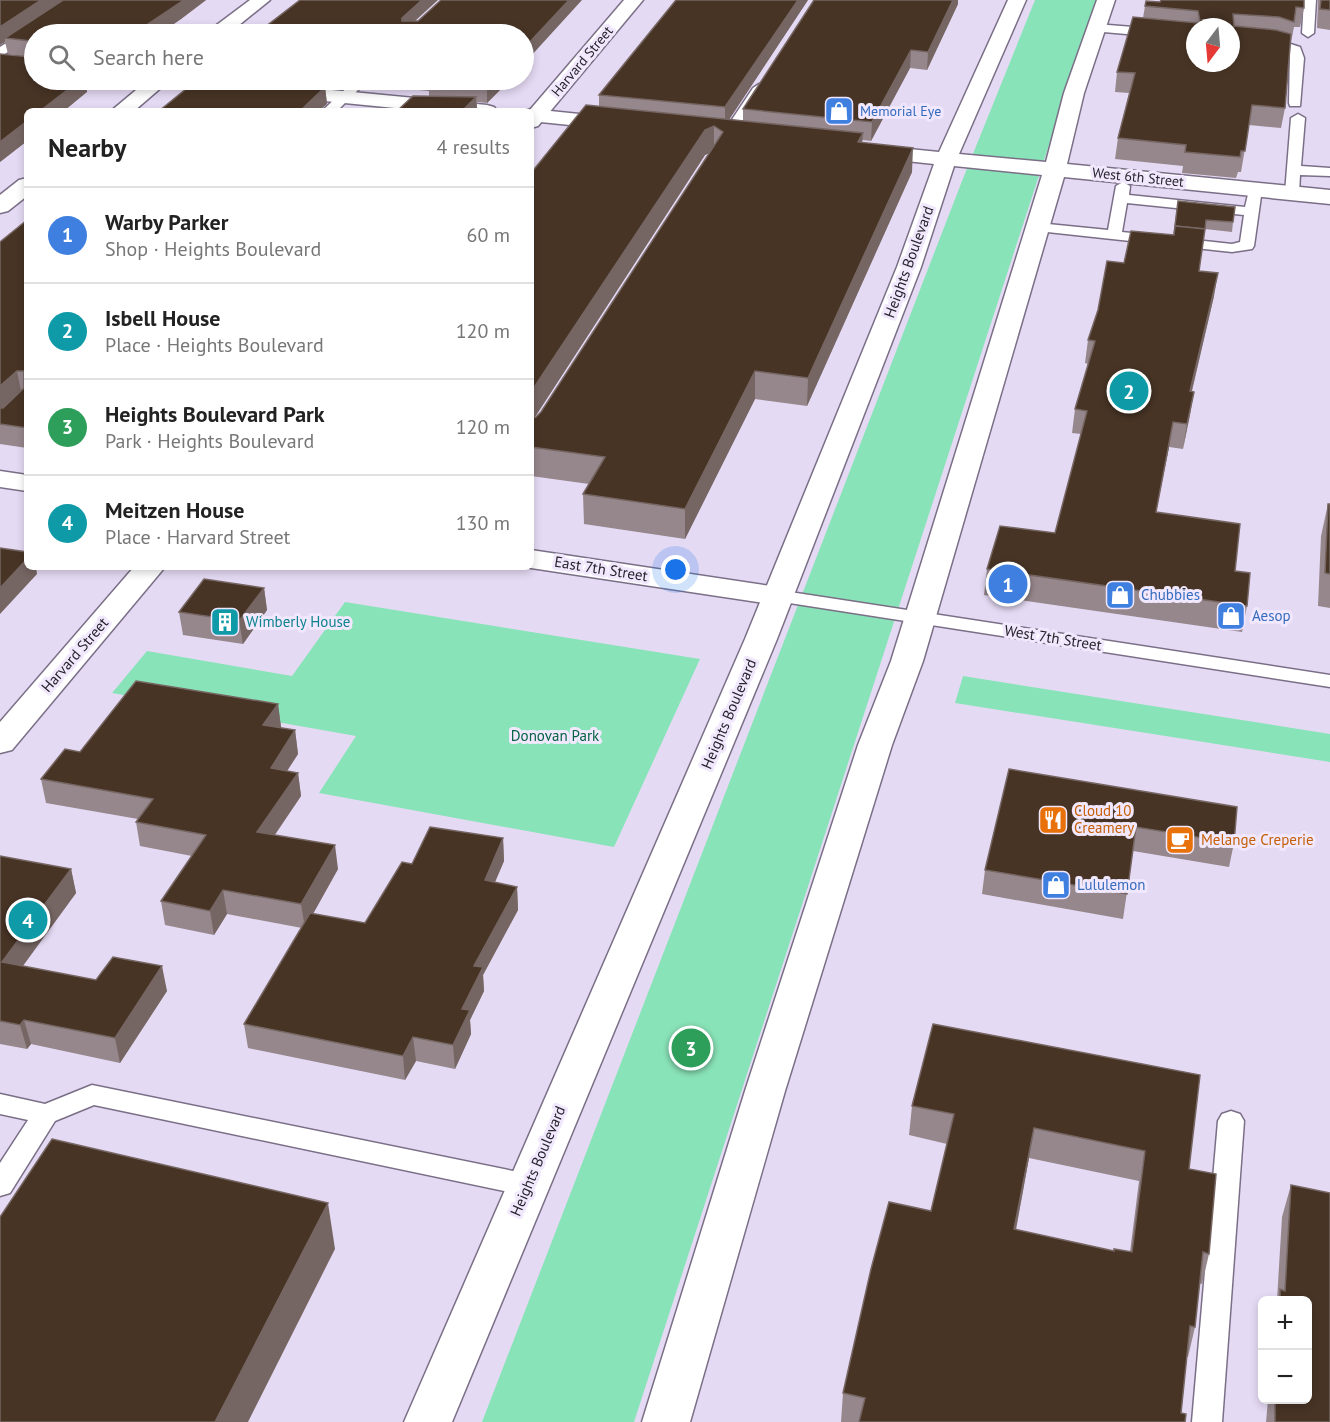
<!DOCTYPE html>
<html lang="en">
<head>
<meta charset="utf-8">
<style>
	body { margin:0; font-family:"PT Sans",sans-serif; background:#f6f6f6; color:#222 }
	.controls { position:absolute; right:18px; bottom:18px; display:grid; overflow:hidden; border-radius:9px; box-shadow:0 3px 9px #0003 }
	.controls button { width:54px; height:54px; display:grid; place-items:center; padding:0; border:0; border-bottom:2px solid #e0e0e0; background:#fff; color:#222; font:30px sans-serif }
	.compass { position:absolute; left:1186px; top:18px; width:54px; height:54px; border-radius:50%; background:#fff; box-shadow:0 3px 9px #0003; rotate:196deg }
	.you { position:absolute; left:676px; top:570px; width:21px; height:21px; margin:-15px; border:4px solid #fff; border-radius:50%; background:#1a73e8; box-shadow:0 0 0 9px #1a73e833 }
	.badge { display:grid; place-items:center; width:39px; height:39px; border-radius:50%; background:#a76c2e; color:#fff; font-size:20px; font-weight:700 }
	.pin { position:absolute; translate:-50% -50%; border:3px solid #fff; box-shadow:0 2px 6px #0006 }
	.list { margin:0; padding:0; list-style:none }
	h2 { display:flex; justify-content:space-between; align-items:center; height:78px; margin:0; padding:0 24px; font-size:26px }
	h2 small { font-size:20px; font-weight:400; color:#767676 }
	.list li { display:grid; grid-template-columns:39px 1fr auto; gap:18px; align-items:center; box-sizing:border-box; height:96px; padding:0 24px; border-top:2px solid #e0e0e0 }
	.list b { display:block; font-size:22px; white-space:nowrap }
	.list p { margin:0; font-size:20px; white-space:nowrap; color:#767676 }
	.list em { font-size:20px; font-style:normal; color:#767676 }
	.icon { flex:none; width:33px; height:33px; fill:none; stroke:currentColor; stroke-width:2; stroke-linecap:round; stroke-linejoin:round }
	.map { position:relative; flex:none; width:1330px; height:1422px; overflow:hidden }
	.search { position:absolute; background:#fff; box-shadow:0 3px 9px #0003; left:24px; top:24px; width:510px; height:66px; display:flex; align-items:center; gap:15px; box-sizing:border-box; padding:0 21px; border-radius:33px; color:#767676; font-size:22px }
	.panel { position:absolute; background:#fff; box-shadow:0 3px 9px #0003; left:24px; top:108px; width:510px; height:462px; border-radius:9px }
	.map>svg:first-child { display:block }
	.green { fill:#89e3b8 }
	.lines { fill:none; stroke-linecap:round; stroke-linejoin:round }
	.service-casing { stroke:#7a6f86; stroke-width:3 }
	.minor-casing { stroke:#7a6f86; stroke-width:3 }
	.secondary-casing { stroke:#7a6f86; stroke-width:3 }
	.service { fill:#fff; fill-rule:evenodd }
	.minor { fill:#fff; fill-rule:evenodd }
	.secondary { fill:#fff; fill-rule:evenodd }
	.wall { fill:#96878c; fill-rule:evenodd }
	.shaded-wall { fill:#766663 }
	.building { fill:#473425; stroke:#766663; stroke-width:1.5; fill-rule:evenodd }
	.labels { text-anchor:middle; stroke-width:6; stroke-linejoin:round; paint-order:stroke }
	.far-street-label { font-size:14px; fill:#27232c; stroke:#f1e8fd }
	.far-shop-label { font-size:14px; fill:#366cbe; stroke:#f1e8fd; text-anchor:start }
	.street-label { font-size:15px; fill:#27232c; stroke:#f1e8fd }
	.shop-label { font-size:15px; fill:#366cbe; stroke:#f1e8fd; text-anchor:start }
	.culture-label { font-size:15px; fill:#0d838f; stroke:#f1e8fd; text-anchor:start }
	.park-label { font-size:15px; fill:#046142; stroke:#f1e8fd }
	.food-label { font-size:15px; fill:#c56008; stroke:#f1e8fd; text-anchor:start }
</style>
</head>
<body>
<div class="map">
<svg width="1330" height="1422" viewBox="0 0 1330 1422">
	<rect width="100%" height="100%" fill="#e5daf4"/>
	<g class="green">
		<polygon points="1035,0 1096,0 634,1422 482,1422 962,181"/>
		<polygon points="345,602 700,659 614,847 319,793 356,736 112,693 147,651 292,676"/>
		<polygon points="963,676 1330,734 1330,762 955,703"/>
	</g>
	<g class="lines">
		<g class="service-casing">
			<g id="service">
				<polygon points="1304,0 1316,0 1314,33 1308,37 1302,33"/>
				<polygon points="1096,24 1195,32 1195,40 1092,31 1092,25"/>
				<polygon points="29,29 35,33 33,36 0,57 0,47"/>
				<polygon points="1231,35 1275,39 1300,47 1304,58 1300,106 1290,106 1289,103 1290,52 1273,47 1231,43"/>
				<polygon points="355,80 368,80 337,111 322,111"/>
				<polygon points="759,84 765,88 735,136 728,140 723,139 721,136 753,88"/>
				<polygon points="1298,114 1305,118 1301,166 1330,168 1330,176 1300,175 1299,193 1292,197 1285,193 1291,118"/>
				<path d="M1123 182 1130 186 1129 195 1245 207 1250 186H1260L1262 189 1254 246 1252 249 1232 252 1038 231 1031 227 1038 223 1108 230 1116 186ZM1127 203 1244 215 1240 242 1232 244 1122 232Z"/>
				<polygon points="777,590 1330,675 1330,687 770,600 767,596 770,592"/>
				<polygon points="92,1085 528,1174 538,1177 542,1185 538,1193 528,1196 94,1105 55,1121 10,1193 0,1196 0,1163 28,1120 0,1114 0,1094 45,1104"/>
				<polygon points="1231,1111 1240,1114 1244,1121 1222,1422 1192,1422 1218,1121 1222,1114"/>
			</g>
		</g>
		<g class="minor-casing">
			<g id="minor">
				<polygon points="250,0 270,0 228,34 208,34 210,30"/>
				<polygon points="624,0 643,0 538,126 531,128 529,111"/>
				<polygon points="148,80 170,80 134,111 111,111"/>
				<polygon points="27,178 27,196 8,211 0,213 0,195 19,180"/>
				<polygon points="0,471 27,475 27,491 0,487"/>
				<polygon points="531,550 777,587 788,590 792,596 788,602 777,605 531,568 527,567 531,567"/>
				<polygon points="134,567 165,567 12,750 0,753 0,722"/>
			</g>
		</g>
		<g class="secondary-casing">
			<g id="secondary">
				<polygon points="1008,0 1026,0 959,154 1046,162 1064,93 1097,0 1115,0 1084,93 1067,164 1330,190 1330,204 1064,177 923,661 892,745 785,1091 690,1422 642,1422 745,1091 858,745 891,661 1042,175 954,166 921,267 777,639 452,1422 404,1422 745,639 897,267 934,164 869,157 861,156 858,151 861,146 869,145 939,152"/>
				<polygon points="163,80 229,80 487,105 494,107 497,111 425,111 173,86 166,84"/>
				<polygon points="531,109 618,118 625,120 628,124 625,128 618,130 531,121 531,111 523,111"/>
			</g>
		</g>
		<use href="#service" class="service"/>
		<use href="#minor" class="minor"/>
		<use href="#secondary" class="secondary"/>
	</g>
	<g class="wall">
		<polygon points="0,0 206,0 181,19 159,34 34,34 86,84 87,92 27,111 27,141 0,162 31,57 8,54 5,42 0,45"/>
		<path d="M808 0 729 119 743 121V109L958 4 927 70 910 68 871 141 862 140V142L912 172 807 406 755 399 685 539 584 524 583 494 589 484 531 476V173L599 106V95ZM709 153 541 412 536 417H535L705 155Z"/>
		<polygon points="1318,0 1330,0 1330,30 1317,28"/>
		<polygon points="1160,2 1304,8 1300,27 1294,27 1291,42 1285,108 1281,128 1249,125 1241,172 1238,172 1236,178 1182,173 1183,166 1115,159 1118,138 1129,93 1115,92 1117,72 1143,18 1145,6"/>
		<polygon points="197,80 352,80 342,89 325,87 327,104"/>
		<polygon points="366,80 510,80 487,103 477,102 477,111 429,96 429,91 366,85"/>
		<polygon points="1178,201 1233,222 1232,232 1205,229 1199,271 1214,296 1192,391 1194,392 1183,449 1169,447 1156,512 1235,571 1247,606 1242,632 984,595 987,569 1055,533 1081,434 1072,433 1075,409 1088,364 1085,363 1088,340 1124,263 1173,235"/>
		<polygon points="27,220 27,448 0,444 0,242"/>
		<polygon points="1328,504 1330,504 1330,608 1318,606 1321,536"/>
		<polygon points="264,588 267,610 243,644 183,635 179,612"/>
		<polygon points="278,704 281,727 280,728 295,730 298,754 287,771 298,773 301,796 275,835 338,869 313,914 365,923 412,864 503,838 504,861 495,882 517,887 518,910 483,975 484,991 470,1020 471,1034 455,1069 416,1061 405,1080 248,1048 244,1024 302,928 227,914 214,935 165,925 161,901 192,856 140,846 136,822 138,819 46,803 41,779 80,752"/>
		<polygon points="1009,769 1234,843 1229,867 1133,851 1123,919 982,894 985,870"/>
		<polygon points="0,856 71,869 76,893 23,966 96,980 167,991 120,1063 31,1044 27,1049 0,1044"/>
		<path d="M933 1024 1189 1169 1209 1254 1202 1284 1199 1283 1195 1327 1188 1357H1187L1181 1413 1185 1422H841L843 1393 931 1211 947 1144 909 1135 912 1106ZM1029 1158 1139 1181 1130 1252 1114 1251 1016 1230Z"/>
		<polygon points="1291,1185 1330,1422 1266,1422 1268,1400 1308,1400 1308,1300 1277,1300 1282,1217"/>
	</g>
	<g class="shaded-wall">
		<polygon points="41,0 67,0 5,38 5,42 0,45 0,27"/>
		<polygon points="184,0 206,0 181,19 159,34 133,34"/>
		<polygon points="422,0 438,0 403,32 402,18"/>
		<polygon points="569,0 582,0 530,57 530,60 524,66 524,51 527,45"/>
		<polygon points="798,0 808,0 725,126 725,107"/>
		<polygon points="953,0 958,0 958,4 927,70 928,52"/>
		<polygon points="911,50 910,68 871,141 872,122"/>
		<polygon points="74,80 93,80 86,84 87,92 64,111 40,111"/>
		<polygon points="342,80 352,80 342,89"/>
		<polygon points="495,80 510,80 487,103 487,88"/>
		<polygon points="325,87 327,104 319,111 300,111"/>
		<polygon points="476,97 477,111 464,109"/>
		<polygon points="27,121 27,141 0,162 0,142"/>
		<polygon points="714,126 714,151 705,155 531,423 531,392 705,130"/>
		<polygon points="863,133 861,158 858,142"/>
		<polygon points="913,148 912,172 807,406 808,378"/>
		<polygon points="1218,273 1214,296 1186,415 1190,391"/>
		<polygon points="17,371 21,391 0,410 0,386"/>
		<polygon points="755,371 755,399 685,539 685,509"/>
		<polygon points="1194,392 1190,415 1183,449 1187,424"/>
		<polygon points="1173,422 1169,447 1151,537 1156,512"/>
		<polygon points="27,559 27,567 36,567 37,574 0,614 0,588"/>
		<polygon points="264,588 267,610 243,644 239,621"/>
		<polygon points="278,704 281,727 267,749 263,725"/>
		<polygon points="295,730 298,754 274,791 271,768"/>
		<polygon points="298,773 301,796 260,856 257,832"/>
		<polygon points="503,838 504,861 486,903 485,880"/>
		<polygon points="335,845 338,869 305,928 301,904"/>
		<polygon points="71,869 76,893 8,986 2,962"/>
		<polygon points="517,887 518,910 483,975 484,991 470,1020 471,1034 455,1069 453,1045 474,966"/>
		<polygon points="223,890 227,914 214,935 210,911"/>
		<polygon points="162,966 167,991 120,1063 115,1038"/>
		<polygon points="24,1020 31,1044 27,1049 20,1025"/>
		<polygon points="413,1037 416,1061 405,1080 403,1056"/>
		<polygon points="1034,1128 1029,1158 1010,1260 1014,1229"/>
		<polygon points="328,1203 335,1249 248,1422 215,1422"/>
	</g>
	<g class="building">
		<polygon points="0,0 41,0 0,27"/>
		<polygon points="63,0 184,0 133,34 34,34 34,80 80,80 40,111 27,111 27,121 0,142 0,54 31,57 33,55 31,41 5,38"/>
		<polygon points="300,0 422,0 402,18 402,21 418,21 441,0 569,0 527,45 529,45 524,51 524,34 256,34"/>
		<polygon points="676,0 798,0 725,107 599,95"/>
		<polygon points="814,0 953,0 928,52 911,50 872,122 743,109"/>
		<path d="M1161 0H1304V8L1296 7 1294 22 1279 17 1233 14 1234 26 1276 30 1291 34 1285 108 1252 105 1245 151H1241L1240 157 1185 152 1186 145 1118 138 1135 73 1117 72 1133 17 1198 23 1200 21 1198 11 1145 6 1146 1 1160 2ZM1195 27H1231V63H1195Z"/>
		<polygon points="1321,0 1330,0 1330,10 1320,9"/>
		<polygon points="197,80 248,80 325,87 300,111 159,111"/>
		<polygon points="431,80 495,80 487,88 428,82"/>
		<polygon points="413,96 476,97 464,109 478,111 397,111"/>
		<polygon points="586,105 863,133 858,142 913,148 808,378 755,371 685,509 583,494 605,457 531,447 531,418 536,417 541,412 723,132 714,126 705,130 531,392 531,173"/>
		<polygon points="1178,201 1235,207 1233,222 1206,220 1205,229 1175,226"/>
		<polygon points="27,220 27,428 0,424 0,408 3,408 24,388 24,371 17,371 0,386 0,242"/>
		<polygon points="1175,226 1205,229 1199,271 1218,273 1190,391 1194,392 1187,424 1173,422 1156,512 1240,524 1235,571 1250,573 1247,606 987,569 1000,526 1055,533 1087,411 1075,409 1095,341 1088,340 1098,310 1107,261 1124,263 1131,231 1174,235"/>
		<polygon points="1328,504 1330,504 1330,574 1325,573"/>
		<polygon points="0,548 27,552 27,559 0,588"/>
		<polygon points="204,579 264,588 239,621 179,612"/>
		<polygon points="136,681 278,704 263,725 295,730 271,768 298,773 257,832 335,845 301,904 223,890 210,911 161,901 206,835 136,822 153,799 41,779 65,749 80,752"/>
		<polygon points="1009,769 1237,807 1234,843 1136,827 1127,894 985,870"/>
		<polygon points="430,827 503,838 485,880 517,887 474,966 483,967 462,1009 470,1010 453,1045 413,1037 403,1056 244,1024 310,913 365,923 402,862 412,864"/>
		<polygon points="0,856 71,869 2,962 96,980 113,957 162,966 115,1038 24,1020 20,1025 0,1021"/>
		<path d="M933 1024 1200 1075 1189 1169 1216 1174 1209 1254 1203 1252 1195 1327 1190 1326 1181 1413 1186 1414 1185 1422H859L865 1398 843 1393 871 1269 889 1202 931 1211 954 1114 912 1106ZM1034 1128 1145 1151 1132 1252 1114 1249V1251L1014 1229Z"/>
		<polygon points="52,1139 328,1203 215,1422 0,1422 0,1217"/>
		<polygon points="1291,1185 1330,1193 1330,1422 1275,1422 1275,1400 1308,1400 1308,1300 1280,1300 1280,1289 1285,1291"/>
	</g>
	<defs>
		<g id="shop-square" transform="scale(1.5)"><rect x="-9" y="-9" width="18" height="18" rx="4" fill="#3f7fe0" stroke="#f1e8fd"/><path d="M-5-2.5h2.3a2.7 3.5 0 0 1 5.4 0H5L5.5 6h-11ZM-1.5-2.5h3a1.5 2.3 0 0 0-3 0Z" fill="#fff"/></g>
		<g id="building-square" transform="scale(1.5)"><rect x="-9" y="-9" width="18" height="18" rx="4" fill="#0f9aa8" stroke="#f1e8fd"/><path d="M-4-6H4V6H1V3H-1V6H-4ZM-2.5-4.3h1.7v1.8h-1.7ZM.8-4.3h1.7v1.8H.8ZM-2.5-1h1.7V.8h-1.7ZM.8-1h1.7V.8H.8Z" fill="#fff"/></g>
		<g id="restaurant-square" transform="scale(1.5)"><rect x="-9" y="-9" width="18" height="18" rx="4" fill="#e8710a" stroke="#f1e8fd"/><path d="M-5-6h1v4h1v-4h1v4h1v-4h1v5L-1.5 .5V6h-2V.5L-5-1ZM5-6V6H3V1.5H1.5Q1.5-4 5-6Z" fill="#fff"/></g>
		<g id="cafe-square" transform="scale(1.5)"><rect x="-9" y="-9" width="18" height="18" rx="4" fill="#e8710a" stroke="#f1e8fd"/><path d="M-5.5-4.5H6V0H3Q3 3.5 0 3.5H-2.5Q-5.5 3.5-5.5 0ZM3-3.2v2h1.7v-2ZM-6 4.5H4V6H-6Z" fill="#fff"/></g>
	</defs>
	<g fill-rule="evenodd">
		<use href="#shop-square" x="839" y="111"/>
		<use href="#shop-square" x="1120" y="595"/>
		<use href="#shop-square" x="1231" y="616"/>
		<use href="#building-square" x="225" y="622"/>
		<use href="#restaurant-square" x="1053" y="820"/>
		<use href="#cafe-square" x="1180" y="840"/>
		<use href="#shop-square" x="1056" y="885"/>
	</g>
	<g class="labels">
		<g class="far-street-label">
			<text transform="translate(582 61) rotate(-50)" y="5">Harvard Street</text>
			<text transform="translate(1138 177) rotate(6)" y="5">West 6th Street</text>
		</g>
		<g class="far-shop-label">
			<text x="860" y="116">Memorial Eye</text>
		</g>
		<g class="street-label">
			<text transform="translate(909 262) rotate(-70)" y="5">Heights Boulevard</text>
			<text transform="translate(601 569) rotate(9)" y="5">East 7th Street</text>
			<text transform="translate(1053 638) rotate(9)" y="5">West 7th Street</text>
			<text transform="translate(75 655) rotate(-49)" y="5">Harvard Street</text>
			<text transform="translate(729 714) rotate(-67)" y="5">Heights Boulevard</text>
			<text transform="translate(538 1161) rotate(-67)" y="5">Heights Boulevard</text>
		</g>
		<g class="shop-label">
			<text x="1141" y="600">Chubbies</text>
			<text x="1252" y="621">Aesop</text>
			<text x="1077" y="890">Lululemon</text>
		</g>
		<g class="culture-label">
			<text x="246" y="627">Wimberly House</text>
		</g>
		<g class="park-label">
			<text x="555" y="741">Donovan Park</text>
		</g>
		<g class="food-label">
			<text x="1074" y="816">Cloud 10<tspan x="1074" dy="17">Creamery</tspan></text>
			<text x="1201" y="845">Melange Creperie</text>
		</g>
	</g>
</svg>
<div class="controls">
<button>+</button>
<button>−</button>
</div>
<svg class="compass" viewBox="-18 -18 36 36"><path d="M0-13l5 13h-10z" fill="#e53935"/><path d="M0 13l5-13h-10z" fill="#767676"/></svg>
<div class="you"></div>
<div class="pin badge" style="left:1008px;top:584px;background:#3f7fe0">1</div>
<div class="pin badge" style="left:1129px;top:391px;background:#0f9aa8">2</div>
<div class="pin badge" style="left:691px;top:1048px;background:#2e9e5b">3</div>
<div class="pin badge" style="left:28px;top:920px;background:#0f9aa8">4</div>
<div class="search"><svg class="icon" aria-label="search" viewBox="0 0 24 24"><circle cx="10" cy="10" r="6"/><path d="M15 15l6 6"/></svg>Search here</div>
<section class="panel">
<h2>Nearby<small>4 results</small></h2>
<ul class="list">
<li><span class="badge" style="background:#3f7fe0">1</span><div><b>Warby Parker</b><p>Shop · Heights Boulevard</p></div><em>60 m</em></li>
<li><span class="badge" style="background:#0f9aa8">2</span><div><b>Isbell House</b><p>Place · Heights Boulevard</p></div><em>120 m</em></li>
<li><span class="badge" style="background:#2e9e5b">3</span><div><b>Heights Boulevard Park</b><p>Park · Heights Boulevard</p></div><em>120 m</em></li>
<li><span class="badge" style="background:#0f9aa8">4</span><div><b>Meitzen House</b><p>Place · Harvard Street</p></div><em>130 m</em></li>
</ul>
</section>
</div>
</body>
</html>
